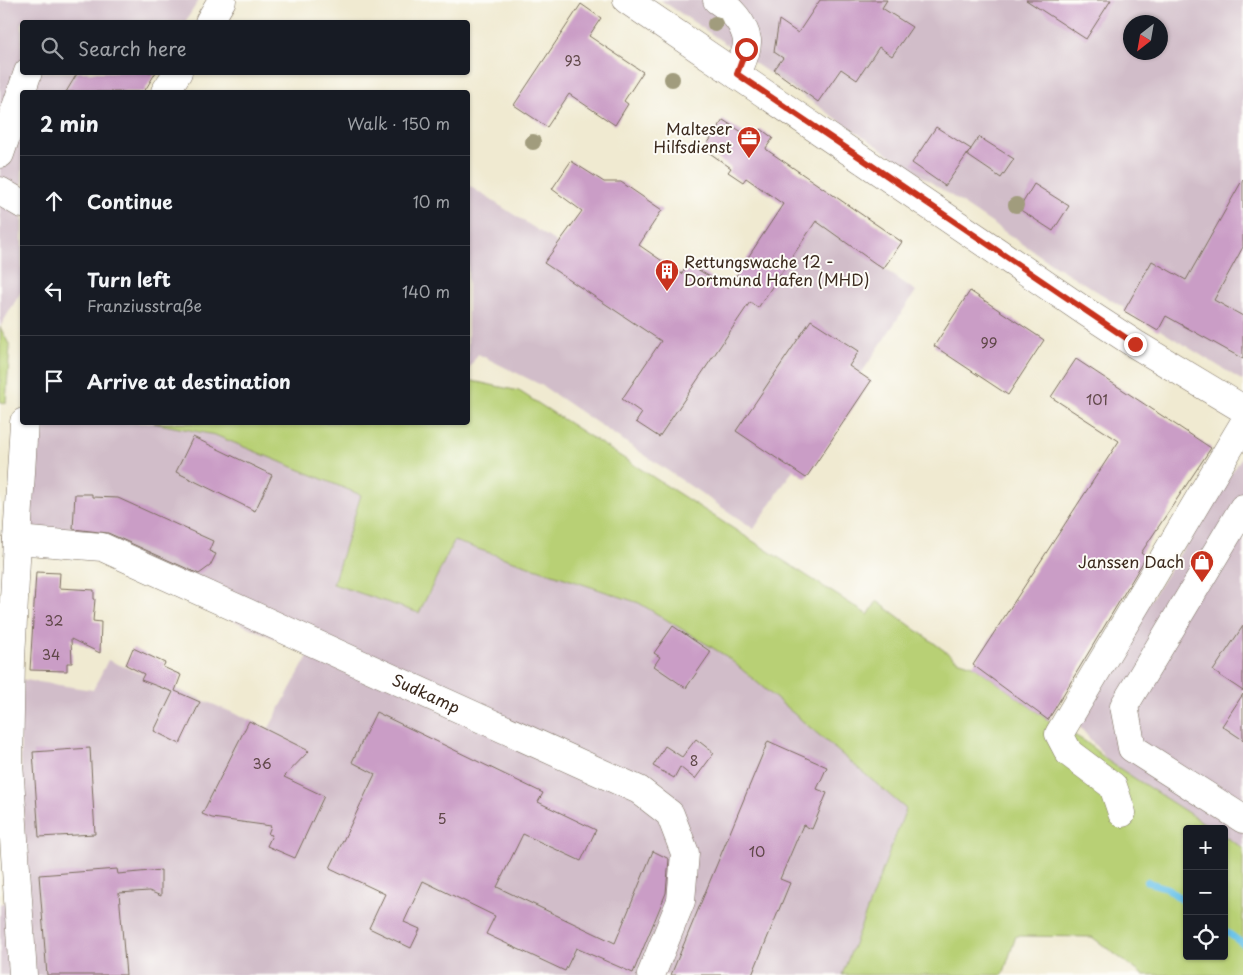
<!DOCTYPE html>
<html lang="en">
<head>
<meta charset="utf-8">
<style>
	body { margin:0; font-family:"Playpen Sans",sans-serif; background:#242831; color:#f1f3f6 }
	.controls { position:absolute; right:15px; bottom:15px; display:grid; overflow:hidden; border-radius:5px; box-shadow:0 1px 4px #0004 }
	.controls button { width:45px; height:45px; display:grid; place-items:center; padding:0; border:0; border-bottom:1px solid #363941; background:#171b24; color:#f1f3f6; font:25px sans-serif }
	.compass { position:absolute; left:1123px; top:15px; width:45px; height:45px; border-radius:50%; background:#171b24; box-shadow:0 1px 4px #0004; rotate:211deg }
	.stop { position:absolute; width:15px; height:15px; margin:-11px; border:4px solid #c8321e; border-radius:50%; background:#fff }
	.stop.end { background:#c8321e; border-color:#fff; box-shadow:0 1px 5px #0008 }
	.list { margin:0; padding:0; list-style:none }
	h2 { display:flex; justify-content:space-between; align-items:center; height:65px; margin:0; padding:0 20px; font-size:21px }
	h2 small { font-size:16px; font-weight:400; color:#9ea1a6 }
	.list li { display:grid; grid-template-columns:32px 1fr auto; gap:15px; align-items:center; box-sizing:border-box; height:90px; padding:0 20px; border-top:1px solid #363941 }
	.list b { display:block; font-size:19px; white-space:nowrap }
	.list p { margin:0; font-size:16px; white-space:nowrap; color:#9ea1a6 }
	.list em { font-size:16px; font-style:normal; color:#9ea1a6 }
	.icon { flex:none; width:28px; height:28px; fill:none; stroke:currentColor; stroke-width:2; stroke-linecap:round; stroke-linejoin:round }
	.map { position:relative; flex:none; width:1243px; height:975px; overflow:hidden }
	.search { position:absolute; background:#171b24; box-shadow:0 1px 4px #0004; left:20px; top:20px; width:450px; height:55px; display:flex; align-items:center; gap:12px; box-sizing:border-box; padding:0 18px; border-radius:5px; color:#9ea1a6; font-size:19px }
	.panel { position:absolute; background:#171b24; box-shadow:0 1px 4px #0004; left:20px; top:90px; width:450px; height:335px; border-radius:5px }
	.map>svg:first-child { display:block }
	.industrial { fill:#d1bdc9; fill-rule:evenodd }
	.green { fill:#b8d075; stroke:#7a7d4a }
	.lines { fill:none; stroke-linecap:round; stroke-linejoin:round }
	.stream { stroke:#6dc4ea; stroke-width:7 }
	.building { fill:#ca9dc6 }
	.minor-casing { stroke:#7a6d5d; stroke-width:29 }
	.major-casing { stroke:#7a6d5d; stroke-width:29 }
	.minor { stroke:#fff; stroke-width:28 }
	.major { stroke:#fff; stroke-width:28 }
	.tree { fill:#a19c7d }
	.route { stroke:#c8321e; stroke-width:6 }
	.labels { text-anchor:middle; stroke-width:4; stroke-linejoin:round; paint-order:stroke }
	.number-label { font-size:14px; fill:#5f4748 }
	.poi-label { font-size:16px; fill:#3b2a1e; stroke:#fdfcf7; text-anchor:end }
	.street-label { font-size:16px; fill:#3b2a1e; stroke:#fdfcf7 }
</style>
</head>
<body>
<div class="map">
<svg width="1243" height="975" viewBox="0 0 1243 975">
	<rect width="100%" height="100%" fill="#fdfcf7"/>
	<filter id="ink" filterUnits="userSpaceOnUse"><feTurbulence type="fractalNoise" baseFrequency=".02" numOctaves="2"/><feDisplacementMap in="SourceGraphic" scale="10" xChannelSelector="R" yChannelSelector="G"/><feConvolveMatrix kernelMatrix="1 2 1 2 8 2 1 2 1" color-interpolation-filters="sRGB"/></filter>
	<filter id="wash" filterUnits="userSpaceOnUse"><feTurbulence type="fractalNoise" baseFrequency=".0096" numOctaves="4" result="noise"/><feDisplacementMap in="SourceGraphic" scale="20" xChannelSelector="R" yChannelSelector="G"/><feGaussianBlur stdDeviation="1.12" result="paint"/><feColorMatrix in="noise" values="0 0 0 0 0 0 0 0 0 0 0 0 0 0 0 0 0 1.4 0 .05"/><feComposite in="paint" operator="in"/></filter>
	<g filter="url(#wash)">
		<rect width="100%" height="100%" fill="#f0ead1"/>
		<g class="industrial">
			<polygon points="0,0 199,0 185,22 22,22 22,72 155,73 142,92 22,92 22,290 0,327"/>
			<path d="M661 0H1243V381L1054 265ZM1130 22H1160V52H1130Z"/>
			<polygon points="802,175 902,242 884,269 916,291 861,374 849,366 784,463 793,470 754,529 541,385 478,354 468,370 468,185 559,244 718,303"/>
			<polygon points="33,423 154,423 215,435 361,495 333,584 419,613 454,541 639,603 726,656 906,809 842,975 0,975 0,904 26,892 18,679 93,690 108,660 269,728 309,654 95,559 26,553"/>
			<polygon points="1243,455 1243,848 1224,836 1224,829 1213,829 1108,761 1080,727 1079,712"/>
		</g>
		<g class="green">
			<polygon points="0,327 10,346 6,403 0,402"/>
			<polygon points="468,380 519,391 868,615 877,601 957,660 973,665 1048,720 1086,742 1108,761 1213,829 1187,829 1187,956 1224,956 1224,836 1243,848 1243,975 1143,975 1092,937 1016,936 1003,975 842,975 906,809 726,656 639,603 454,541 419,613 333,584 361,495 215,435 154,423 468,422"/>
		</g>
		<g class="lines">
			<g class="stream">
				<polyline points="1147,882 1167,888 1187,904"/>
				<polyline points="1224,930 1243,944"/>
			</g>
		</g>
		<g id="blocks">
			<g class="building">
				<polygon points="820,0 887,0 882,8 912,27 892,56 879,47 857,80 841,69 818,102 774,70 783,58 774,52 779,20 798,33"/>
				<polygon points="1026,0 1111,0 1086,39"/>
				<polygon points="581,4 601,18 589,36 643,72 624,101 628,104 615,125 569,94 547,127 514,105"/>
				<polygon points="78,72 156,72 144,92 66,92"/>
				<polygon points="723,120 753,139 761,129 773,138 766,148 767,150 902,242 883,269 816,221 758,308 750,302 659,437 636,422 642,413 622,399 661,341 544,263 582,211 552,189 571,161 604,182 621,182 662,210 639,245 681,274 689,264 728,288 783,204 746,178 743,182 728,172 731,168 704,149"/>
				<polygon points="936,127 971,149 945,186 912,163"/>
				<polygon points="979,137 1014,159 1001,178 967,155"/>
				<polygon points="1243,179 1243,247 1214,300 1243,316 1243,359 1166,316 1158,331 1124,311 1152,261 1186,280"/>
				<polygon points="1034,184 1069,206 1053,231 1019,209"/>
				<polygon points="970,291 1044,340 1008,395 934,346"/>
				<polygon points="811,320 859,351 849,366 871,381 806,478 736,431"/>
				<polygon points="1076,359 1211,448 1141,553 1146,557 1048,720 973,665 1119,441 1051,397"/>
				<polygon points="193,437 272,475 255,511 176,472"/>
				<polygon points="75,494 92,494 92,497 118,498 213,541 209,551 216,554 210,566 199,574 108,533 73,529"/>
				<polygon points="36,572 60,573 59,588 94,590 94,599 95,599 93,621 101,622 100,653 71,639 72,663 67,663 67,671 30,670"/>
				<polygon points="673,626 711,652 686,688 654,666 660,657 654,653"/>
				<polygon points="1243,626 1243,691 1213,671"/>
				<polygon points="133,648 165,663 163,667 181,675 175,691 200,702 180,744 154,731 173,692 141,680 144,674 126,665"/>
				<polygon points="1243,694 1243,740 1222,726"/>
				<polygon points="376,712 543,793 538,802 596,830 581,861 523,834 497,887 615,943 653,851 669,859 666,893 633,973 576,948 565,971 486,934 495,916 423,881 404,922 420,929 411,948 369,928 385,894 330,868 375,774 352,762"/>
				<polygon points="249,721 309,751 284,777 324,796 295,858 267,846 272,835 268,834 271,826 212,818 202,814"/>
				<polygon points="696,739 714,753 695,779 680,767 674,778 653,766 665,746 682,757"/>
				<polygon points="768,741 827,767 817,789 827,793 812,829 803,825 780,879 790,883 752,975 671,975"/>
				<polygon points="90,748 95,834 39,837 33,752"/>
				<polygon points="117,869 118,874 161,870 161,896 149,891 119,893 126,975 47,975 39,875"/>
			</g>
		</g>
	</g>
	<g filter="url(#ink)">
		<use href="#blocks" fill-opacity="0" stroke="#7a6d5d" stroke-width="1"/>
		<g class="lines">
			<g class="minor-casing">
				<g id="minor">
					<polyline points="627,0 1086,312 1135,344 1243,409"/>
					<path d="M717 0C731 9 744 23 747 40 748 51 740 65 737 75"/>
					<polyline points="0,154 28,72"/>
					<polyline points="0,191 22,204"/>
					<polyline points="1243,508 1124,706 1132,748 1243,819"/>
					<path id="s1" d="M17 540 102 547 639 790 670 814 685 853 681 901 651 975"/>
					<polyline points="1122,813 1113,786 1069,753 1059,734 1243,425"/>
				</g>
			</g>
			<g class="major-casing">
				<g id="major">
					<polyline points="209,22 222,0"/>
					<polyline points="165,92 178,72"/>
					<polyline points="23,975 9,763 11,659 17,540 24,422"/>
				</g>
			</g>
			<use href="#minor" class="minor"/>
			<use href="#major" class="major"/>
		</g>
		<g class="tree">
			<circle cx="715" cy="24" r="8"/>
			<circle cx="672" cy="79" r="8"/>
			<circle cx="533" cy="142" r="8"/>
			<circle cx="1016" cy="205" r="8"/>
		</g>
	</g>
	<g class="lines" filter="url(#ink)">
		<polyline class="route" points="746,49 737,74 1135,344"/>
	</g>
	<defs>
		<g id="office-pin" transform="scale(1.25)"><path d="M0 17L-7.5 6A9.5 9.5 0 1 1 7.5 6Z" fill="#c8321e" stroke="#fdfcf7"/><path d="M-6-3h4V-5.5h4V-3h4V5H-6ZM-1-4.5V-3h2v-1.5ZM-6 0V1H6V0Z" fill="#fff"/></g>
		<g id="building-pin" transform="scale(1.25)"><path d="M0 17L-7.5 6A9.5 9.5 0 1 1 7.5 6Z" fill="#c8321e" stroke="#fdfcf7"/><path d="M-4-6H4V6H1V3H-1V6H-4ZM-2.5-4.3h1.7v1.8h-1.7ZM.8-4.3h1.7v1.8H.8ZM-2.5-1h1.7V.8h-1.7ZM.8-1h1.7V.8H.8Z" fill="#fff"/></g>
		<g id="shop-pin" transform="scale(1.25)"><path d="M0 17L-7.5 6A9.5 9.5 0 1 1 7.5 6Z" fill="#c8321e" stroke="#fdfcf7"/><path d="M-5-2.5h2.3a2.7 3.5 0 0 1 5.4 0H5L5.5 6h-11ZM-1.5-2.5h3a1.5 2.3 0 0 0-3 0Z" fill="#fff"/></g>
	</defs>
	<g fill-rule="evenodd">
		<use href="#office-pin" x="749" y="138"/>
		<use href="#building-pin" x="667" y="271"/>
		<use href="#shop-pin" x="1202" y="562"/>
	</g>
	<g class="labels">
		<g class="number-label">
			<text x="573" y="66">93</text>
			<text x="989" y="348">99</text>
			<text x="1097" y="405">101</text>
			<text x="54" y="626">32</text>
			<text x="51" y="660">34</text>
			<text x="694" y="766">8</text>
			<text x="262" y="769">36</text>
			<text x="442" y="824">5</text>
			<text x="757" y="857">10</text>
		</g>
		<g class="poi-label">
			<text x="732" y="135">Malteser<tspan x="732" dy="18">Hilfsdienst</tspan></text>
			<text x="684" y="268" text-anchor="start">Rettungswache 12 -<tspan x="684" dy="18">Dortmund Hafen (MHD)</tspan></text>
			<text x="1184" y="568">Janssen Dach</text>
		</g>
		<g class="street-label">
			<text dy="6" stroke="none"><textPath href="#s1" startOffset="441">Sudkamp</textPath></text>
		</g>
	</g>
</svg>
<div class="controls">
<button>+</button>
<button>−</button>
<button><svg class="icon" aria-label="locate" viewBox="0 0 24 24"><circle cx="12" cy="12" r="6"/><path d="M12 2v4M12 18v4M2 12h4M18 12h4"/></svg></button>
</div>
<svg class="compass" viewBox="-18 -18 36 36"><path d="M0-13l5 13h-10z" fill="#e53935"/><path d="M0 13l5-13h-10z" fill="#9ea1a6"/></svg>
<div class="stop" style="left:746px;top:49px"></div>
<div class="stop end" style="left:1135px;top:344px"></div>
<div class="search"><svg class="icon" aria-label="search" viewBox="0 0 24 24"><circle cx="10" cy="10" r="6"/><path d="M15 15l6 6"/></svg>Search here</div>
<section class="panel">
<h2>2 min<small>Walk · 150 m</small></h2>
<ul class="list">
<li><svg class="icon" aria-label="ahead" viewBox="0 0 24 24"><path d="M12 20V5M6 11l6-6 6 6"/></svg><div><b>Continue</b></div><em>10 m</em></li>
<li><svg class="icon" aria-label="left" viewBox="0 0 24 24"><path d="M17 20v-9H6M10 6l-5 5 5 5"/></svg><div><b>Turn left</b><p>Franziusstraße</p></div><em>140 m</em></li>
<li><svg class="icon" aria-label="arrive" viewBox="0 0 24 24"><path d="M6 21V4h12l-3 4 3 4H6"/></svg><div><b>Arrive at destination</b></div></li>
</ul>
</section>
</div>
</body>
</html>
